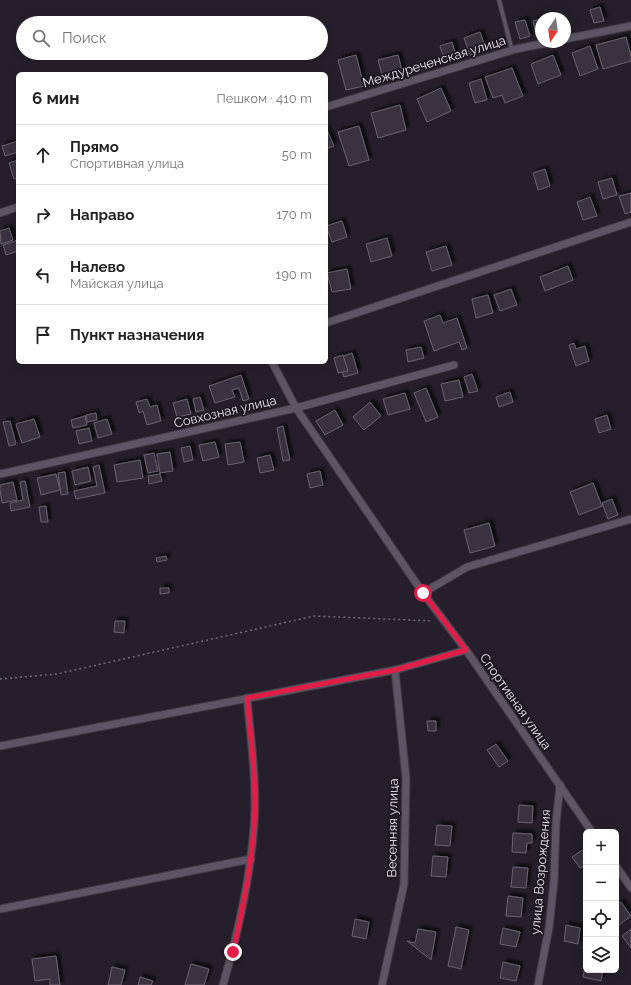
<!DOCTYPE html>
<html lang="ru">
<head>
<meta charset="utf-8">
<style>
	body { margin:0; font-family:Raleway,sans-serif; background:#f6f6f6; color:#222 }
	.controls { position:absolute; right:12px; bottom:12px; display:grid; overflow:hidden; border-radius:6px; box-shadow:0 2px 10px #0003 }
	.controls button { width:36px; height:36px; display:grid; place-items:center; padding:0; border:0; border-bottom:1px solid #e0e0e0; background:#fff; color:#222; font:20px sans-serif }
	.compass { position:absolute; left:535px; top:12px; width:36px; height:36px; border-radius:50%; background:#fff; box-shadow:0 2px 10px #0003; rotate:193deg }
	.stop { position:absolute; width:12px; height:12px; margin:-9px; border:3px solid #e11d48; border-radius:50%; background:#fff }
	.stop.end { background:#e11d48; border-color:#fff; box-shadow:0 1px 4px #0008 }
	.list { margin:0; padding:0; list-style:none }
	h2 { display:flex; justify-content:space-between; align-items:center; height:52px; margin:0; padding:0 16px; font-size:17px }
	h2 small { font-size:13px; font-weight:400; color:#767676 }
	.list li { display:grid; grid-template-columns:26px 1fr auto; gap:12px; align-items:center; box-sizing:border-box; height:60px; padding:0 16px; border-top:1px solid #e0e0e0 }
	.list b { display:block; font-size:15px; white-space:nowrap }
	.list p { margin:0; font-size:13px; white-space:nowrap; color:#767676 }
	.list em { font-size:13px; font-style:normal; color:#767676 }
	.icon { flex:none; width:22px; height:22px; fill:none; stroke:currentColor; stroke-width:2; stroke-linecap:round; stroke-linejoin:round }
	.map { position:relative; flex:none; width:631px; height:985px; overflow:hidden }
	.search { position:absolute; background:#fff; box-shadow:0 2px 10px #0003; left:16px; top:16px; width:312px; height:44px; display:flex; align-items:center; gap:10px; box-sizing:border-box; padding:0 14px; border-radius:22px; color:#767676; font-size:15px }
	.panel { position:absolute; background:#fff; box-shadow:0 2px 10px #0003; left:16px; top:72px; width:312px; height:292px; border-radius:6px }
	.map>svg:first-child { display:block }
	.building { fill:#3a3340; stroke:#69616f; filter:url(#shadow) }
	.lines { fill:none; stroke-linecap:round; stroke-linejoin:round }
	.service-casing { stroke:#3f3a44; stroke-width:5.5 }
	.minor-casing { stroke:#3f3a44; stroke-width:9 }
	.path { stroke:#736d78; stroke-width:1.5; stroke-dasharray:2 3; stroke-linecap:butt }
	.service { stroke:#5d5563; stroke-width:3.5 }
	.minor { stroke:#5d5563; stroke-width:7 }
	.route { stroke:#e11d48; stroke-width:5 }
	.labels { text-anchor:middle; stroke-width:3.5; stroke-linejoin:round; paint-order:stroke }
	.street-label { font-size:13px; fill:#eae6ee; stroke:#1d1621 }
</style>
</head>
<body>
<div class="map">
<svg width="631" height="985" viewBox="0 0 631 985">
	<defs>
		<filter id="shadow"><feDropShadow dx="3.5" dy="-3.5" stdDeviation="1" flood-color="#0009"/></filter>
	</defs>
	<rect width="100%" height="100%" fill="#261f2b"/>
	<g class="building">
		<polygon points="600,7 604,21 594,23 590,10"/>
		<polygon points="541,19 541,33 536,35 533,21"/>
		<polygon points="525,20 530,36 520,39 515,22"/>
		<polygon points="480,32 486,49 470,55 464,38"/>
		<polygon points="626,37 631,56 631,61 603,69 596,45"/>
		<polygon points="452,42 456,56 444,59 440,46"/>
		<polygon points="590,46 598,69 580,76 572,53"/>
		<polygon points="356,55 364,86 346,90 338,60"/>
		<polygon points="398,55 403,74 383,79 378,60"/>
		<polygon points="553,55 561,75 538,84 531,64"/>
		<polygon points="512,68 523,96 505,103 502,95 493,98 485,77"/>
		<polygon points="481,79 487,100 475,103 469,83"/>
		<polygon points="441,88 451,111 427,122 417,99"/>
		<polygon points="400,105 406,130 378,138 371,113"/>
		<polygon points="359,126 369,160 349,166 338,132"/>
		<polygon points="326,128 334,146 326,149"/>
		<polygon points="18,141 18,152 5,156 2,146"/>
		<polygon points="18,160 18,178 14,179 9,163"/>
		<polygon points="545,169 550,186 538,190 533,173"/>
		<polygon points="612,178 617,195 603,199 598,182"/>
		<polygon points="631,193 631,212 625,214 619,196"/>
		<polygon points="590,197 597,216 583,220 577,202"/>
		<polygon points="342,221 347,237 332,242 326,226"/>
		<polygon points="9,228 13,240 1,244 0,231"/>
		<polygon points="387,238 392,256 371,262 366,244"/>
		<polygon points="18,240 18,251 6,255 3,245"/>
		<polygon points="446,246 452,265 432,271 426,252"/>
		<polygon points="568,266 573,280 545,291 540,277"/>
		<polygon points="347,269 351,289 332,292 327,273"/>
		<polygon points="511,289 517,305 500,311 494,295"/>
		<polygon points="488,295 493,313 476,318 472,299"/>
		<polygon points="440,315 443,323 457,318 467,348 462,350 459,342 434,351 424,321"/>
		<polygon points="574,343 576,349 585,346 589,361 576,366 569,345"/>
		<polygon points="421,347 424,358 408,362 406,350"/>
		<polygon points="352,353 358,373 344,377 337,358"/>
		<polygon points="343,355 348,371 338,373 334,358"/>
		<polygon points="472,374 478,391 469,393 464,377"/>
		<polygon points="241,375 249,399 243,401 239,388 232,390 235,397 215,403 209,386"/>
		<polygon points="459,380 463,397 445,401 441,384"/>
		<polygon points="426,388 438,417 426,422 414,393"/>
		<polygon points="510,392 513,402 499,407 496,397"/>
		<polygon points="405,393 410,409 388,415 383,399"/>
		<polygon points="200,397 204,410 196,412 193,399"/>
		<polygon points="147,399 150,407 157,405 161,421 147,425 143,411 139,413 136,402"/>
		<polygon points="187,399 191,414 177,417 173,403"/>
		<polygon points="370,402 381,416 364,430 353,417"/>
		<polygon points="335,410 343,425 325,435 316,421"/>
		<polygon points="96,413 97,420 87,422 86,415"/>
		<polygon points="607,415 611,429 599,433 595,419"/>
		<polygon points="85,416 87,425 73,428 71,420"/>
		<polygon points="34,419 40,437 22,443 16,424"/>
		<polygon points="107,419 112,434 98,438 94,423"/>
		<polygon points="10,421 16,444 9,446 3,422"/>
		<polygon points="283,426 290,460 283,461 277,428"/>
		<polygon points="89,428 92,441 79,444 76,431"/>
		<polygon points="215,442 219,457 203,461 199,445"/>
		<polygon points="240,442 244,462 228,465 225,444"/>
		<polygon points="190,446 193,460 184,462 181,448"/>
		<polygon points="170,452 173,471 160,473 157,454"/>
		<polygon points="154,453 158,471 148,473 144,455"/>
		<polygon points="270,455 274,470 260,473 257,458"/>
		<polygon points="140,460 143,478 117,482 114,465"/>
		<polygon points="99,465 105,493 76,499 74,491 97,486 93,467"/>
		<polygon points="88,467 91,481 75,485 72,471"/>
		<polygon points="320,471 323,485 310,488 307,474"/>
		<polygon points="65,472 68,494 61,495 58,473"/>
		<polygon points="56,474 60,490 41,495 37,478"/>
		<polygon points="160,474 162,481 149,484 148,476"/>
		<polygon points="25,481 30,507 11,511 10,503 23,500 20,482"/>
		<polygon points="13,482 17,500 2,503 0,490 0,485"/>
		<polygon points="593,483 602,506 579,515 570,492"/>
		<polygon points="612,499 618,515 608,519 602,503"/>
		<polygon points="46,506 48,522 41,522 39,507"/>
		<polygon points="489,523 495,546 470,553 464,530"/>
		<polygon points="166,556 167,560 157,562 156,558"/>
		<polygon points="160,588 169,588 169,593 160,594"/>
		<polygon points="115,621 125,621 124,633 114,632"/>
		<polygon points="427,721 436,721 436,731 428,731"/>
		<polygon points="496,744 508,761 499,767 487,750"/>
		<polygon points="519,805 533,806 532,823 518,822"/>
		<polygon points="437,825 452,826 450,846 435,845"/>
		<polygon points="513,833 532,834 532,843 527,843 526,853 512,852"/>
		<polygon points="584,849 586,852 586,864 580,868 572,857"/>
		<polygon points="433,856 448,857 446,877 431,876"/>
		<polygon points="513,867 528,868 526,888 511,887"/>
		<polygon points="508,896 523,898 521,917 506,916"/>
		<polygon points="621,902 631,916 618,926 616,923 616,906"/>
		<polygon points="355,919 369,922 366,939 352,936"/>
		<polygon points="566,925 580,928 578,944 564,941"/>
		<polygon points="456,927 469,930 461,969 448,966"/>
		<polygon points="503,928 520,932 516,947 500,944"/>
		<polygon points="418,929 436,932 431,960 407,941 415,943"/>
		<polygon points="631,929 631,948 622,936"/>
		<polygon points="56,956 60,985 50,985 50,979 35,981 32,959"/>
		<polygon points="586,961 586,970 603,970 601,981 583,977"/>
		<polygon points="503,962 520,966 516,981 500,978"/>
		<polygon points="191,964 209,969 204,985 185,985"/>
		<polygon points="112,967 125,970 121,985 108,985"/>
		<polygon points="140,977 153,981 151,985 138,985"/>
	</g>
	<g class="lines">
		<g class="service-casing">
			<polyline id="service" points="499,0 512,50"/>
		</g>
		<g class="minor-casing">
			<g id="minor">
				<polyline points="565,39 631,26"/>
				<polyline points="326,107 516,49 551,42"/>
				<polyline points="0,213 18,207"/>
				<polyline points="326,323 631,222"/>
				<polyline points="272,362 296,408 423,593 466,650 592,832"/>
				<polyline points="0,474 296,408 454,365"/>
				<polyline points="423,593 467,567 631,519"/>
				<polyline points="0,746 395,670 466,650"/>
				<polyline points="616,866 631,888"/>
				<polyline points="0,909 251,859"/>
				<path d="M223 985C238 933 250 880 254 826 257 783 251 741 247 698"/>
				<polyline points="382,985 404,884 406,778 395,670"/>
				<polyline points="538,985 549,928 554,881 556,823 560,785"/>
			</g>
		</g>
		<polyline class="path" points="0,679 57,674 314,616 433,621"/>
		<use href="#service" class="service"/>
		<use href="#minor" class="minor"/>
	</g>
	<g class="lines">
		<path class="route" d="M233 952C242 911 251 869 254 826 257 783 251 741 247 698L395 670 466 650 423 593"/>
	</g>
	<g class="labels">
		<g class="street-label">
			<text transform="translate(434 61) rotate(-17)" y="5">Междуреченская улица</text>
			<text transform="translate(225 411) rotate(-13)" y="5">Совхозная улица</text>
			<text transform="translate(516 701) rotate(55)" y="5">Спортивная улица</text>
			<text transform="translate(392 828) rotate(-89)" y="5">Весенняя улица</text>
			<text transform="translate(540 872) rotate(-85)" y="5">улица Возрождения</text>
		</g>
	</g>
</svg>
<div class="controls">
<button>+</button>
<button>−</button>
<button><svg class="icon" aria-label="locate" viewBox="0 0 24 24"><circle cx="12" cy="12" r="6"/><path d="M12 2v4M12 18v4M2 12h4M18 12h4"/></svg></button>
<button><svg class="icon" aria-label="layers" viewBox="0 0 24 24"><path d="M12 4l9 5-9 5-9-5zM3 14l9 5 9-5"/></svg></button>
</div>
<svg class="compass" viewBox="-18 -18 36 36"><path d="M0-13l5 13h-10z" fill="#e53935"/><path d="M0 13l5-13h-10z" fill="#767676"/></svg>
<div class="stop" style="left:423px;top:593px"></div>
<div class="stop end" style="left:233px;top:952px"></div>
<div class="search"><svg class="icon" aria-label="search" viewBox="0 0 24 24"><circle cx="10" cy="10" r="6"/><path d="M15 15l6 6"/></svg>Поиск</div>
<section class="panel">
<h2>6 мин<small>Пешком · 410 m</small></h2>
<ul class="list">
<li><svg class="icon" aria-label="ahead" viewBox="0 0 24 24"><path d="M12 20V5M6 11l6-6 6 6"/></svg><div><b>Прямо</b><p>Спортивная улица</p></div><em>50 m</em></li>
<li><svg class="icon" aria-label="right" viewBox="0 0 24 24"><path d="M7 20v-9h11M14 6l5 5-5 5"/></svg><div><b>Направо</b></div><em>170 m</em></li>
<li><svg class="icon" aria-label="left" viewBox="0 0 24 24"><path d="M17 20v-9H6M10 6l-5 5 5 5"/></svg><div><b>Налево</b><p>Майская улица</p></div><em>190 m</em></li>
<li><svg class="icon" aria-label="arrive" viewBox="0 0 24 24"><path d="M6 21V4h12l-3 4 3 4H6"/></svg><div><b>Пункт назначения</b></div></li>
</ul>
</section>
</div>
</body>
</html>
